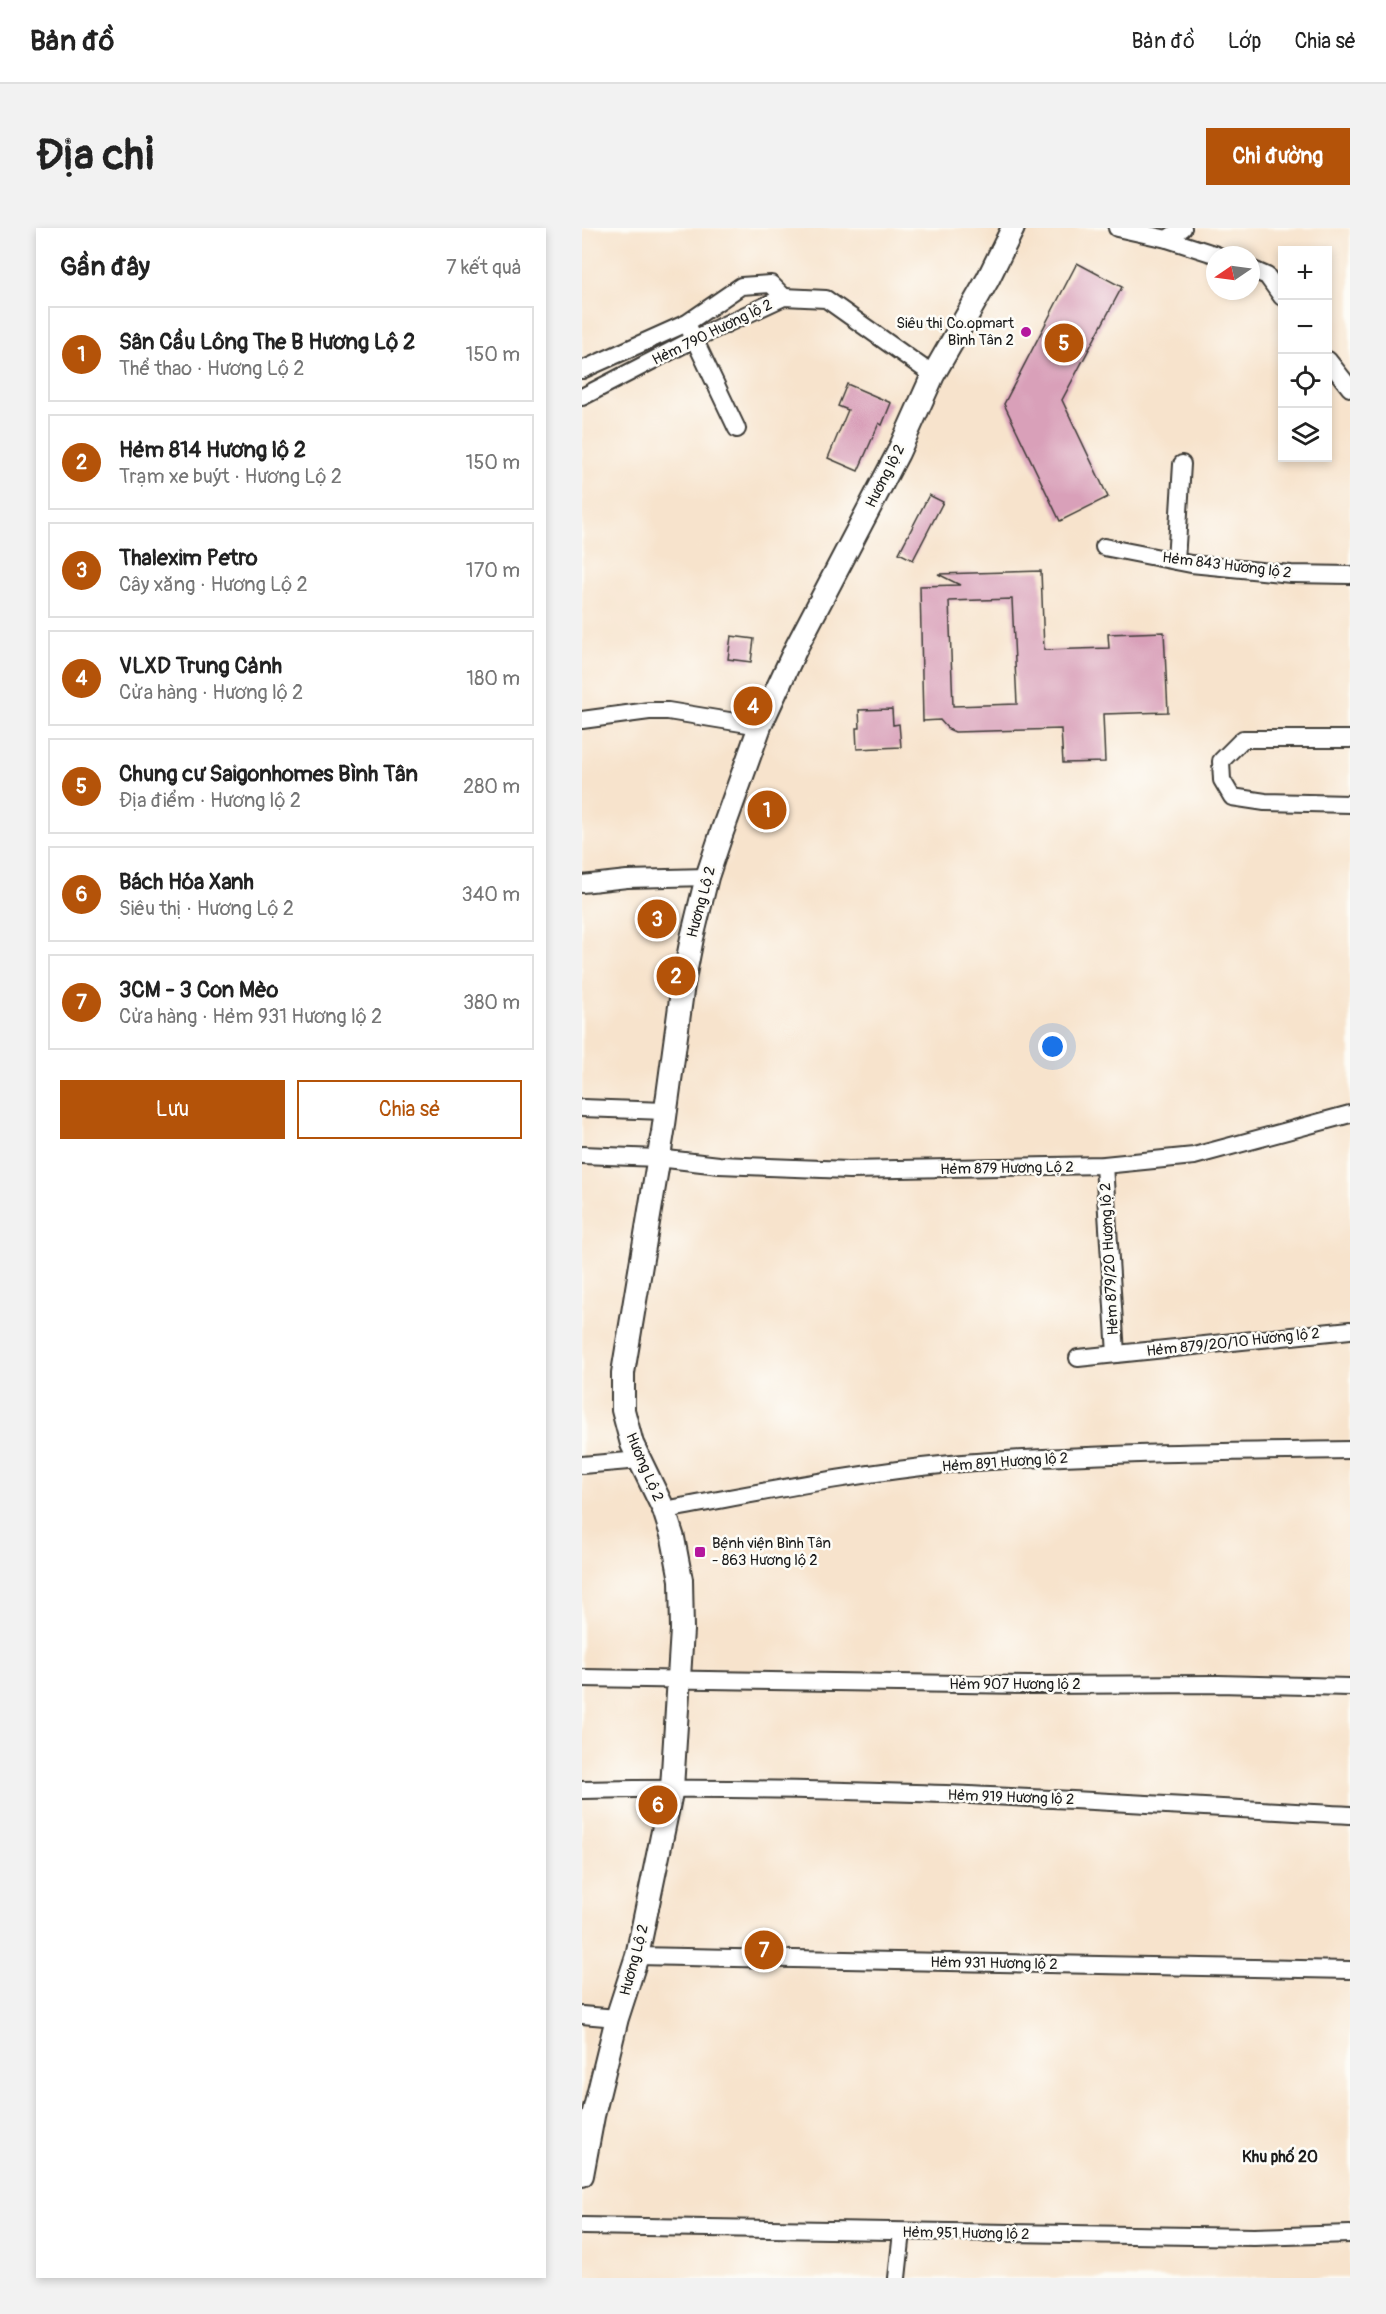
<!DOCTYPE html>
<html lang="vi">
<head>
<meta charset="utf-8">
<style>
	body { margin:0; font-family:Pangolin,sans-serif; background:#f2f2f2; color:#222 }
	.controls { position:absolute; right:18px; top:18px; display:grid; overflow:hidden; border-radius:0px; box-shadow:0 3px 9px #0003 }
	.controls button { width:54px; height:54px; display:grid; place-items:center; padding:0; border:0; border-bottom:2px solid #e0e0e0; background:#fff; color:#222; font:30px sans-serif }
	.compass { position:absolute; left:624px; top:18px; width:54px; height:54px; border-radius:50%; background:#fff; box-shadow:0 3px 9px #0003; rotate:257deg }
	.you { position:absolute; left:471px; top:819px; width:21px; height:21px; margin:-15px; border:4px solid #fff; border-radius:50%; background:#1a73e8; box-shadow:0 0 0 9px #1a73e833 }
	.badge { display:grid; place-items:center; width:39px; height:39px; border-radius:50%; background:#b45309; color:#fff; font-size:20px; font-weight:700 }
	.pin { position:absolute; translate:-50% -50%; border:3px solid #fff; box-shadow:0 2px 6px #0006 }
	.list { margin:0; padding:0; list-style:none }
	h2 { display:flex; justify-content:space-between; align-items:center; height:78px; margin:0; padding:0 24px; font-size:26px }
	h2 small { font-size:20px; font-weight:400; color:#767676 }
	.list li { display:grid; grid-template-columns:39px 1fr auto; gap:18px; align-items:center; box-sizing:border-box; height:96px; margin:0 12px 12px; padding:0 12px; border:2px solid #e0e0e0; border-radius:0px }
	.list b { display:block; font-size:22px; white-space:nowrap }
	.list p { margin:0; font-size:20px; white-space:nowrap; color:#767676 }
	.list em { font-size:20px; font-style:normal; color:#767676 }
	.actions { display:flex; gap:12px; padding:18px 24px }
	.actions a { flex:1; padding:14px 0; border:2px solid #b45309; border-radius:0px; text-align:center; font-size:21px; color:#b45309 }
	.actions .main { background:#b45309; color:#fff }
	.icon { flex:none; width:33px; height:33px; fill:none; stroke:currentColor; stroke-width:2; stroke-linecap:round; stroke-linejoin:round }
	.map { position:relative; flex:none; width:768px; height:2050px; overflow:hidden; border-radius:0px }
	header { display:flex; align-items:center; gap:36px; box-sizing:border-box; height:84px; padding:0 30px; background:#fff; border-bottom:2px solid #e0e0e0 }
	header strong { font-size:28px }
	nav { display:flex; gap:33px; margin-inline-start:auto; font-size:21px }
	.intro { display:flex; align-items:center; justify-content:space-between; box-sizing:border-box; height:144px; padding:0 36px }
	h1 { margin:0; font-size:42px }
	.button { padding:15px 27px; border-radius:0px; background:#b45309; color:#fff; font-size:21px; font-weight:700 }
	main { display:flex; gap:36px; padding:0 36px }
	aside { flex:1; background:#fff; border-radius:0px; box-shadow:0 3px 9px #0003 }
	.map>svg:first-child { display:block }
	.building { fill:#d9a0b9; fill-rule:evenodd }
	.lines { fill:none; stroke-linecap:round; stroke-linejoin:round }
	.street-casing { stroke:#3d3a36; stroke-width:20 }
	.secondary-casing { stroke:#3d3a36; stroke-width:26 }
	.street { stroke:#fff; stroke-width:16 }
	.secondary { stroke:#fff; stroke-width:22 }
	.poi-dot { fill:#b5179e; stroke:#fdfcf7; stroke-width:2 }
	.labels { text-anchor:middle; stroke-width:5; stroke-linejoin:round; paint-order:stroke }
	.poi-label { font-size:15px; fill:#1c1c1c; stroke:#fdfcf7; text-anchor:end }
	.street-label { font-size:15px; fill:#1c1c1c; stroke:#fdfcf7 }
	.neighbourhood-label { font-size:16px; font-weight:bold; fill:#1c1c1c; stroke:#fdfcf7 }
</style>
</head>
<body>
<header>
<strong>Bản đồ</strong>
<nav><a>Bản đồ</a><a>Lớp</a><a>Chia sẻ</a></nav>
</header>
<div class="intro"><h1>Địa chỉ</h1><a class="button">Chỉ đường</a></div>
<main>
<aside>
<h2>Gần đây<small>7 kết quả</small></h2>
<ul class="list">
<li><span class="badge">1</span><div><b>Sân Cầu Lông The B Hương Lộ 2</b><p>Thể thao · Hương Lộ 2</p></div><em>150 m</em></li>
<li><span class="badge">2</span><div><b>Hẻm 814 Hương lộ 2</b><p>Trạm xe buýt · Hương Lộ 2</p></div><em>150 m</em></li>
<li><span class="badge">3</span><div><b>Thalexim Petro</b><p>Cây xăng · Hương Lộ 2</p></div><em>170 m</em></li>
<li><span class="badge">4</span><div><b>VLXD Trung Cảnh</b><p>Cửa hàng · Hương lộ 2</p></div><em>180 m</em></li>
<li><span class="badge">5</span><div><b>Chung cư Saigonhomes Bình Tân</b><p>Địa điểm · Hương lộ 2</p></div><em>280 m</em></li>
<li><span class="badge">6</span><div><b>Bách Hóa Xanh</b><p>Siêu thị · Hương Lộ 2</p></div><em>340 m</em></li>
<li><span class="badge">7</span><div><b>3CM - 3 Con Mèo</b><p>Cửa hàng · Hẻm 931 Hương lộ 2</p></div><em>380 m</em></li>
</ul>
<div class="actions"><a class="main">Lưu</a><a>Chia sẻ</a></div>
</aside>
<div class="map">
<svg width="768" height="2050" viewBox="0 0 768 2050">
	<rect width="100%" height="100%" fill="#fdfcf7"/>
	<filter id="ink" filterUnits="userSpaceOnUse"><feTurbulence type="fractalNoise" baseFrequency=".0167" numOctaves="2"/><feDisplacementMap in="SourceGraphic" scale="12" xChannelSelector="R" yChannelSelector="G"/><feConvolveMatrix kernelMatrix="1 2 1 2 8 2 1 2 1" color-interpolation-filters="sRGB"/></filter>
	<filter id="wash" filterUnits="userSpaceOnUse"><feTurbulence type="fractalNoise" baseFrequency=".008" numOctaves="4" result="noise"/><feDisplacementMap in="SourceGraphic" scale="24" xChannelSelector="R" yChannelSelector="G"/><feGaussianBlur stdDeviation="1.35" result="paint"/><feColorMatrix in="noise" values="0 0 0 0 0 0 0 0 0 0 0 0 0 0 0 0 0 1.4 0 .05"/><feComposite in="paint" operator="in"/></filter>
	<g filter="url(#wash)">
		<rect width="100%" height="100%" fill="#f7e3cc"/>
		<g id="blocks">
			<g class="building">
				<polygon points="495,35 540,59 480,172 526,269 478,293 422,176"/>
				<polygon points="265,156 309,175 300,197 297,195 276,243 246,230 266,182 256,178"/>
				<polygon points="347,267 361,274 331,332 317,325"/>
				<path d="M459 343 462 422 527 420 526 406 582 404 586 484 521 486 523 534 481 535 479 501 373 504 366 501 358 492 341 493 338 358 378 357 356 346ZM430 371 435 476 371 478 367 373Z"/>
				<polygon points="149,408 172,411 169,434 146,431"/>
				<polygon points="310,481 311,497 317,496 319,519 275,521 274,500 278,500 277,482"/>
			</g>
		</g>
	</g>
	<g filter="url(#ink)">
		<use href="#blocks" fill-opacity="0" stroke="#3d3a36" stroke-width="1.5"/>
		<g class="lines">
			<g class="street-casing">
				<g id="street">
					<polyline points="535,0 585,11 635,27"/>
					<polyline points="585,11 601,0"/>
					<polyline points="669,41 685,48 700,69"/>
					<polyline points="108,102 155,201"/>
					<polyline points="746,132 768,160"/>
					<polyline points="0,142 105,95 159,58 189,56 202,69"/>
					<polyline points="0,169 112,111 202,69 244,71 351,147"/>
					<polyline points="522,319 609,336 709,346 768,347"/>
					<polyline points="594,333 600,236"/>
					<polyline points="0,492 67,483 86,483 178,498"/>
					<polyline points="768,511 661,511 639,533 640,552 650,569 683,574 768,576"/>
					<polyline points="0,656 45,651 125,649"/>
					<polyline points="0,880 83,883"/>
					<polyline points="0,927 76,930 137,937 267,942 522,937 612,928 768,886"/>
					<polyline points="522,937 534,1126"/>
					<polyline points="496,1130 768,1102"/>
					<polyline points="0,1237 58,1232"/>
					<path d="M82 1282C177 1265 272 1245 369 1236 502 1225 635 1224 768 1222"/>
					<polyline points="0,1450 447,1457 636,1456 768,1459"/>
					<path d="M0 1562C256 1556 513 1573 768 1587"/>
					<polyline points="55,1728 768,1742"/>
					<polyline points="0,1787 35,1790"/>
					<polyline points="0,1998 672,2009 768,2006"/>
					<polyline points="315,2050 320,2004"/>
				</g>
			</g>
			<g class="secondary-casing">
				<polyline id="secondary" points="0,1947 11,1888 35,1790 55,1728 90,1560 100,1402 99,1352 91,1310 82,1282 50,1216 41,1182 41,1145 81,904 101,756 110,710 125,649 140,604 178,498 215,418 316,225 351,147 406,51 431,0"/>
			</g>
			<use href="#street" class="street"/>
			<use href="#secondary" class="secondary"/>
		</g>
	</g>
	<g class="poi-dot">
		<circle cx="444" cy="104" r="6"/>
		<rect x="112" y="1318" width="12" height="12" rx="3"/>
	</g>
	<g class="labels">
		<g class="poi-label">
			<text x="432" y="100">Siêu thị Co.opmart<tspan x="432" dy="17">Bình Tân 2</tspan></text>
			<text x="130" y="1320" text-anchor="start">Bệnh viện Bình Tân<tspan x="130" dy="17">- 863 Hương lộ 2</tspan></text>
		</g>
		<g class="street-label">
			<text transform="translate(130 104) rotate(-26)" y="5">Hẻm 790 Hương lộ 2</text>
			<text transform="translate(303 248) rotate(-63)" y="5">Hương lộ 2</text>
			<text transform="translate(645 337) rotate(7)" y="5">Hẻm 843 Hương lộ 2</text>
			<text transform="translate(119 674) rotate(-75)" y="5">Hương Lộ 2</text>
			<text transform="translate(425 940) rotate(-1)" y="5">Hẻm 879 Hương Lộ 2</text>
			<text transform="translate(527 1031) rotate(-93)" y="5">Hẻm 879/20 Hương lộ 2</text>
			<text transform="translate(651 1114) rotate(-6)" y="5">Hẻm 879/20/10 Hương lộ 2</text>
			<text transform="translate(423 1234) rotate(-4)" y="5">Hẻm 891 Hương lộ 2</text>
			<text transform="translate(63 1239) rotate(67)" y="5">Hương Lộ 2</text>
			<text x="433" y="1461">Hẻm 907 Hương lộ 2</text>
			<text transform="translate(429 1569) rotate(2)" y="5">Hẻm 919 Hương lộ 2</text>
			<text transform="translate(52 1732) rotate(-75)" y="5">Hương Lộ 2</text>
			<text transform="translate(412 1735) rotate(1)" y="5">Hẻm 931 Hương lộ 2</text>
			<text transform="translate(384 2005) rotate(1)" y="5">Hẻm 951 Hương lộ 2</text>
		</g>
		<g class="neighbourhood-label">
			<text x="698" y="1934">Khu phố 20</text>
		</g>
	</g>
</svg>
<div class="controls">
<button>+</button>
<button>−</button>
<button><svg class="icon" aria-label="locate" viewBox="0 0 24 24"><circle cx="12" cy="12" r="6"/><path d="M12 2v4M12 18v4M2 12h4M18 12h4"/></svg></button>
<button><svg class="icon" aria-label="layers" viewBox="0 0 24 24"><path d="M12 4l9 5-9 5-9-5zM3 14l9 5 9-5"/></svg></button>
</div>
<svg class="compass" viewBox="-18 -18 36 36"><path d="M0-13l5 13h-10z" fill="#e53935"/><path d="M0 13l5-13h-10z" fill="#767676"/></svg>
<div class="you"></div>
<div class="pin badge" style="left:185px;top:582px">1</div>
<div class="pin badge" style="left:94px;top:748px">2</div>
<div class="pin badge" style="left:75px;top:691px">3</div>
<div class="pin badge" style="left:171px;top:478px">4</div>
<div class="pin badge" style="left:482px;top:115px">5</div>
<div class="pin badge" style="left:76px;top:1577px">6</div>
<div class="pin badge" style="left:182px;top:1722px">7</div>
</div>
</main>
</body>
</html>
